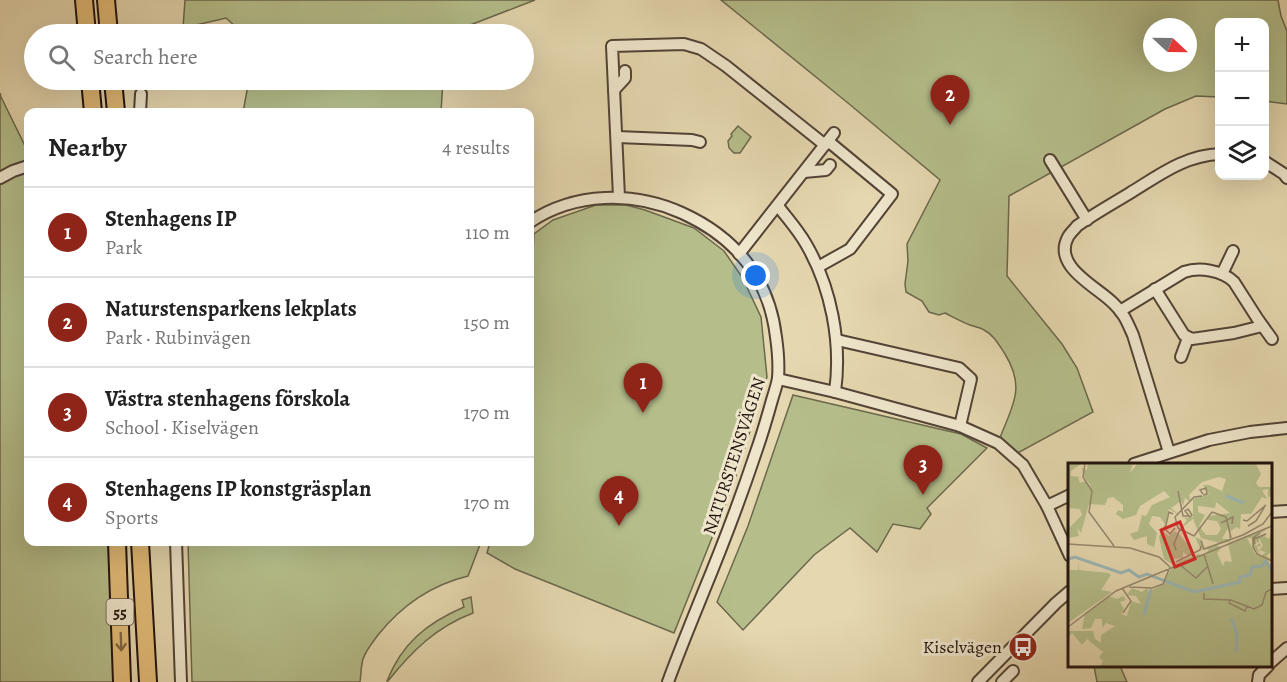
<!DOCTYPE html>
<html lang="en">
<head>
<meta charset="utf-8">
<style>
	body { margin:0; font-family:Alegreya,serif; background:#f2f2f2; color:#222 }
	.controls { position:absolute; right:18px; top:18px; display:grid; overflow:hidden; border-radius:12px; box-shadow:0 6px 24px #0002 }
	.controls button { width:54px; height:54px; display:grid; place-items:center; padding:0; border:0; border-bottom:2px solid #e0e0e0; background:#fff; color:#222; font:30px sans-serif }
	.compass { position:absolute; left:1143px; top:18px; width:54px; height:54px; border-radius:50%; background:#fff; box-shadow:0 6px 24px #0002; rotate:112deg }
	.you { position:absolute; left:756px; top:276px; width:21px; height:21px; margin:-15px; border:4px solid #fff; border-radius:50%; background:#1a73e8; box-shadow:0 0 0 9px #1a73e833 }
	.badge { display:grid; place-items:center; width:39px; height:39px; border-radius:50%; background:#8f2418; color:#fff; font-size:20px; font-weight:700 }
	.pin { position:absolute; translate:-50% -50px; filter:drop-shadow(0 2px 3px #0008) }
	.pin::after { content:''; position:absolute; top:32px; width:21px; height:18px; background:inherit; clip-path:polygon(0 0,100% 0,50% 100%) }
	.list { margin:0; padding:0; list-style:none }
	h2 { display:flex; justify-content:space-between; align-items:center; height:78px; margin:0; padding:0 24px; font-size:26px }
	h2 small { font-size:20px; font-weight:400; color:#767676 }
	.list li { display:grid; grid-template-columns:39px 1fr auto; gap:18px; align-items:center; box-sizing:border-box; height:90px; padding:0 24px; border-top:2px solid #e0e0e0 }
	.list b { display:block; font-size:22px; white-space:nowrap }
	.list p { margin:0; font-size:20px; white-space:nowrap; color:#767676 }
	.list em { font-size:20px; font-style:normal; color:#767676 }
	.icon { flex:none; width:33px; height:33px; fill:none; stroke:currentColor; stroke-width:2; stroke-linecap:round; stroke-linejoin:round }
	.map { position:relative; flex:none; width:1287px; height:682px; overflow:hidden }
	.search { position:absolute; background:#fff; box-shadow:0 6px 24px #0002; left:24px; top:24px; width:510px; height:66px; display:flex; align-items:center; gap:15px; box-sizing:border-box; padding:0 21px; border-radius:33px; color:#767676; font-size:22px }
	.panel { position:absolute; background:#fff; box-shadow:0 6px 24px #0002; left:24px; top:108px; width:510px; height:438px; border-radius:12px }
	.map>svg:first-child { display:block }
	.green { fill:#b5be8b; stroke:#6b684c; stroke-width:1.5; fill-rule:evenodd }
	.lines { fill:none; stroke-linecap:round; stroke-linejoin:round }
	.street-casing { stroke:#524336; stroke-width:14 }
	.primary-casing { stroke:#21120d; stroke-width:20 }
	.street { stroke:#eee5cb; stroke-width:10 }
	.primary { stroke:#e2bc78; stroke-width:16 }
	.oneway { stroke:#826742 }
	.labels { text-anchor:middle; stroke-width:6; stroke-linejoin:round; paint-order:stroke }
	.shield { fill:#eee5cb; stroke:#5e5146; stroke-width:1.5 }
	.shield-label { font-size:16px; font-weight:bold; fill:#21120d }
	.street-label { font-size:18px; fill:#21120d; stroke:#eee5cb }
	.poi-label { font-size:18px; fill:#21120d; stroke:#eee5cb; text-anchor:end }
	.inset-river { fill:none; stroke:#9bb7b6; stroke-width:3 }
	.inset-road { fill:none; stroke:#97886e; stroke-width:1.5 }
	.view { fill:#d62828; fill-opacity:0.15; stroke:#d62828; stroke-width:3 }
	.inset-edge { fill:none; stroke:#21120d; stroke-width:3 }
</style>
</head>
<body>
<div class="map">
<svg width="1287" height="682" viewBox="0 0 1287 682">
	<rect width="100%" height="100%" fill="#e5d7af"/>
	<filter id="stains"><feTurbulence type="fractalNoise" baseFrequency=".00333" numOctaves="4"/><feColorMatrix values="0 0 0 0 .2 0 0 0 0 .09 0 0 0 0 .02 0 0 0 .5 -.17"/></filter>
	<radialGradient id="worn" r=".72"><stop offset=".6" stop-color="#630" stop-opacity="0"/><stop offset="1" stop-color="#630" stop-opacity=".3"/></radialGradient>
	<g class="green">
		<polygon points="185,0 535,0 447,34 244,34 226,18 183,28"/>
		<path d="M721 0H1278L1281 16 1287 31V104L1265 101 1264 22H1220L1219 97 1196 96 1165 109 1009 196 1007 276 1062 344 1077 368 1093 412 1014 455 998 443C1011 407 1027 390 1005 354 999 345 994 335 984 330 980 327 975 327 970 325 962 322 953 317 945 313L939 315 929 312 922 301 906 292 905 284 908 261 907 244 940 180 848 103ZM1152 27H1188V63H1152Z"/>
		<polygon points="249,80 443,80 441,112 243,112"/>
		<polygon points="0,93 1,97 28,152 28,542 108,542 116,682 0,682"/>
		<polygon points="738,126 751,137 740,153 734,153 729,148 728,141 732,136 731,134"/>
		<polygon points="596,205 626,205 645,210 694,228 724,251 742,277 761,317 767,377 733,485 674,633 515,569 487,553 490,542 530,542 530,288 531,283 534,234 553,220"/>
		<polygon points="793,395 961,434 987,448 927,508 931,514 920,529 893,524 877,552 850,528 814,555 743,630 717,602 748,526"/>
		<path d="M188 542H481L468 576C431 585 402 605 378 635 373 642 366 650 363 659 361 666 361 674 360 682H192Z"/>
		<path d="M471 597 473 613C436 627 412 651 388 681H387C402 643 427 623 464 607L462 600Z"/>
		<polygon points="1094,666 1120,666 1127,682 1097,682"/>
	</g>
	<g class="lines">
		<g class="street-casing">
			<g id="street">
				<polyline points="614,90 625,78 625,71"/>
				<polyline points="140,112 141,94"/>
				<polyline points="617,137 692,140 700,142"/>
				<polyline points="1050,160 1087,220"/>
				<polyline points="1264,161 1284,174 1287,178"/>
				<polyline points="804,172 826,170 830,165"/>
				<polyline points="0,178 13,171 28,166"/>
				<polyline points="619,197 612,46 684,44 701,49 726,66 825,145"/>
				<path d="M778 206C787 218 798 230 806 244 831 287 842 342 835 392"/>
				<path d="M530 222C575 192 633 191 682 213 735 237 769 278 776 337 778 351 779 365 778 378 777 385 774 393 772 400 767 418 762 435 756 452 740 500 722 547 703 593 691 623 679 652 668 682"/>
				<polyline points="739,254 834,133"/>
				<polyline points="818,267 850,249 892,194 828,141"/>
				<polyline points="1222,274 1233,251"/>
				<polyline points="1155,289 1184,335 1192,339 1234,333 1262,326"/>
				<path d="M1120 311 1184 272C1199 267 1222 270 1234 282L1257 318 1272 339"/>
				<polyline points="837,340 959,368 971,379 960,426"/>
				<polyline points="1181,357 1188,338"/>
				<polyline points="778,379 835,392 960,426 998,443 1023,465 1047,506 1070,556"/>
				<path d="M1169 452 1133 335C1128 324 1124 313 1114 304 1098 287 1052 267 1068 237 1070 233 1075 229 1077 226 1094 214 1112 204 1130 193 1158 176 1185 155 1220 154"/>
				<polyline points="1134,464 1209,440 1250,432 1287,428"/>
				<polyline points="1047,506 1070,495"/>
				<polyline points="1270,512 1287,511"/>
				<polyline points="176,542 181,682"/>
				<polyline points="1270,589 1287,588"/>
				<polyline points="1270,663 1287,648"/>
				<polyline points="978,682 1056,603 1070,591"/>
				<polyline points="1002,682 1013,671"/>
				<polyline points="1258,682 1259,675 1268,666"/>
			</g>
		</g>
		<g class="primary-casing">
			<g id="primary">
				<polyline points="84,0 87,34"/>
				<polyline points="106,0 109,34"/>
				<polyline points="90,80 93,112"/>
				<polyline points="113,80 116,112"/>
				<polyline points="117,542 122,682"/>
				<polyline points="140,542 148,682"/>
			</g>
		</g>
		<use href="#street" class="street"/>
		<use href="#primary" class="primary"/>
	</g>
	<defs><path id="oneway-shaft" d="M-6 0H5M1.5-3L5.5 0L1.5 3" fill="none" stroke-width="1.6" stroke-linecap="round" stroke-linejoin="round" transform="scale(1.5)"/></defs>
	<use class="oneway" href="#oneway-shaft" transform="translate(121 642) rotate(88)"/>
	<defs>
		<g id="bus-disc" transform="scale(1.5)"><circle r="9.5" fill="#8f2418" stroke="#eee5cb"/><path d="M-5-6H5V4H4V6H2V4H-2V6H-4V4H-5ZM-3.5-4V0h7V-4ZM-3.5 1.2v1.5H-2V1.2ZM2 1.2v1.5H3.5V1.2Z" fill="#fff"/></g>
	</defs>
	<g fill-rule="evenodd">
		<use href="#bus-disc" x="1023" y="647"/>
	</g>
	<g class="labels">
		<rect class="shield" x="106.5" y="599" width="27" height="26" rx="4.5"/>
		<g class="shield-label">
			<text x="120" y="618">55</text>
		</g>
		<g class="street-label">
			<text transform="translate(734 456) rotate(-72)" y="6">NATURSTENSVÄGEN</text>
		</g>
		<g class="poi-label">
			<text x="1002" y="653">Kiselvägen</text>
		</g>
	</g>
	<g transform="translate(1068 463)">
		<rect width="204" height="204" fill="#e5d7af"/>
		<path d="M0 0 13 1 3 8V13L14 14H10L12 20 17 18 24 24 15 12 14 5 19 7 20 0H65L62 10 70 0 188 1 193 11 188 20 191 24H204V33L200 34V26L194 27 199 36 194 34 183 51H173L172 66 168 64 162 69 160 65 154 76H161V70L163 78 149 82 153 85 149 90 155 103 157 98 164 99 160 80 200 65 188 74 199 70 196 73 201 76 204 67V88L198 93 204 97 193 93 198 89 191 87 195 83 191 75V80L186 78 188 83 189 82 192 80 193 84 189 83 192 92 185 84 184 75H179L187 91 200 97 204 106V204H32L35 198 31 194 35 189 19 176 14 182 4 170 0 175V168H25L27 176 33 180V172L47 163 38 160 34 165V156H27L23 165 14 166 17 150 40 133 49 136 55 133 58 137 52 139 56 146 53 151 59 153 63 138 73 141 68 133 58 132 64 125 74 129 79 125 81 129 96 120 103 105 111 99 130 91 137 93 141 86 133 87 127 74 134 77 136 86 152 80 133 75 125 56 112 66 119 57 101 46 96 69 101 73 107 68 112 72 126 90 120 93 115 89V95L106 96 104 101 96 96 91 74 97 61 92 54 84 53 81 61 89 70 86 84 79 81V73L66 77 62 71 70 68 74 52 78 53 84 42 102 34 96 28 72 43 68 52 55 56 48 51 50 47 55 49V42L45 34 40 35 37 42 21 41 13 70 9 65 11 73 0 75V66L14 52 12 46 0 45ZM151 14 158 16 154 28 141 22H135L141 31 125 36V54L115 55 103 45 113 38 115 43 117 35 123 39 121 32 134 19ZM148 39 162 50 141 53 140 57 149 58 153 66 149 72H138L131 63 137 52 130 49V43L147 45ZM11 99V107L40 110 43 112 33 127 44 129 0 160V107H10Z" fill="#b5be8b" fill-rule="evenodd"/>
		<path class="inset-river" d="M158 33 176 40M0 96 7 94 53 110 61 107 71 114 79 111 126 129 172 119V114L182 112 184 104 194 103 198 98 204 108M76 152 83 126M163 155 169 171 168 189"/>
		<path class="inset-road" d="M17 0 15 14 24 28 21 49 46 83M110 28 115 53H121M135 32 139 31 138 25 132 27 135 31M120 46 124 52 122 54 117 48ZM144 49 158 54 163 75M105 51 101 49 97 66 102 71 107 65M175 57 179 58 198 42M153 60 165 54 164 61M180 63 188 58 197 43M192 70 185 75V84L189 91 204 98M126 73 110 65 107 54 126 34 134 33M126 73 144 49M133 78 136 86 175 72 195 61 204 49M0 81 62 85 91 94 102 104M187 81 186 76 198 71M108 87 106 81 112 66M136 91 145 121M108 99 132 87 133 83M111 101 128 115 139 104M61 124 84 125 95 121 102 104M54 125 63 138 55 150M136 130V136L163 137 186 146 194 142 198 129 204 126M162 137 161 140 177 148 179 143M0 164 48 128 204 63"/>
		<path class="view" d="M112 59 127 96 107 104 93 67Z"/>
		<rect width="204" height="204" class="inset-edge"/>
	</g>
	<rect width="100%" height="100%" filter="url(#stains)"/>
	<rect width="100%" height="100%" fill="url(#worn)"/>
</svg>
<div class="controls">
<button>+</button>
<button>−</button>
<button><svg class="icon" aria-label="layers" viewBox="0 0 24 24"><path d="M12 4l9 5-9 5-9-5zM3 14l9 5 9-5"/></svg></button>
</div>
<svg class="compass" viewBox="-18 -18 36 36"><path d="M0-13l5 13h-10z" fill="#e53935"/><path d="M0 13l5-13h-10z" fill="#767676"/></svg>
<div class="you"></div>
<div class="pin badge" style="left:643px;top:413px">1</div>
<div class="pin badge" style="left:950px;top:125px">2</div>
<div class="pin badge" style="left:923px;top:495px">3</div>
<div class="pin badge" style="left:619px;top:526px">4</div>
<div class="search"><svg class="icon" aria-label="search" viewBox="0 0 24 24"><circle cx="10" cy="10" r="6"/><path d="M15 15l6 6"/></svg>Search here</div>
<section class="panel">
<h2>Nearby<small>4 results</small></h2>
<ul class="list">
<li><span class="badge">1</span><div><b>Stenhagens IP</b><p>Park</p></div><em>110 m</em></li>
<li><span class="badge">2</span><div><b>Naturstensparkens lekplats</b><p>Park · Rubinvägen</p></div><em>150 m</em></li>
<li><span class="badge">3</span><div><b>Västra stenhagens förskola</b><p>School · Kiselvägen</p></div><em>170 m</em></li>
<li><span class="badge">4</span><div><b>Stenhagens IP konstgräsplan</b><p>Sports</p></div><em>170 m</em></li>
</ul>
</section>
</div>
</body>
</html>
